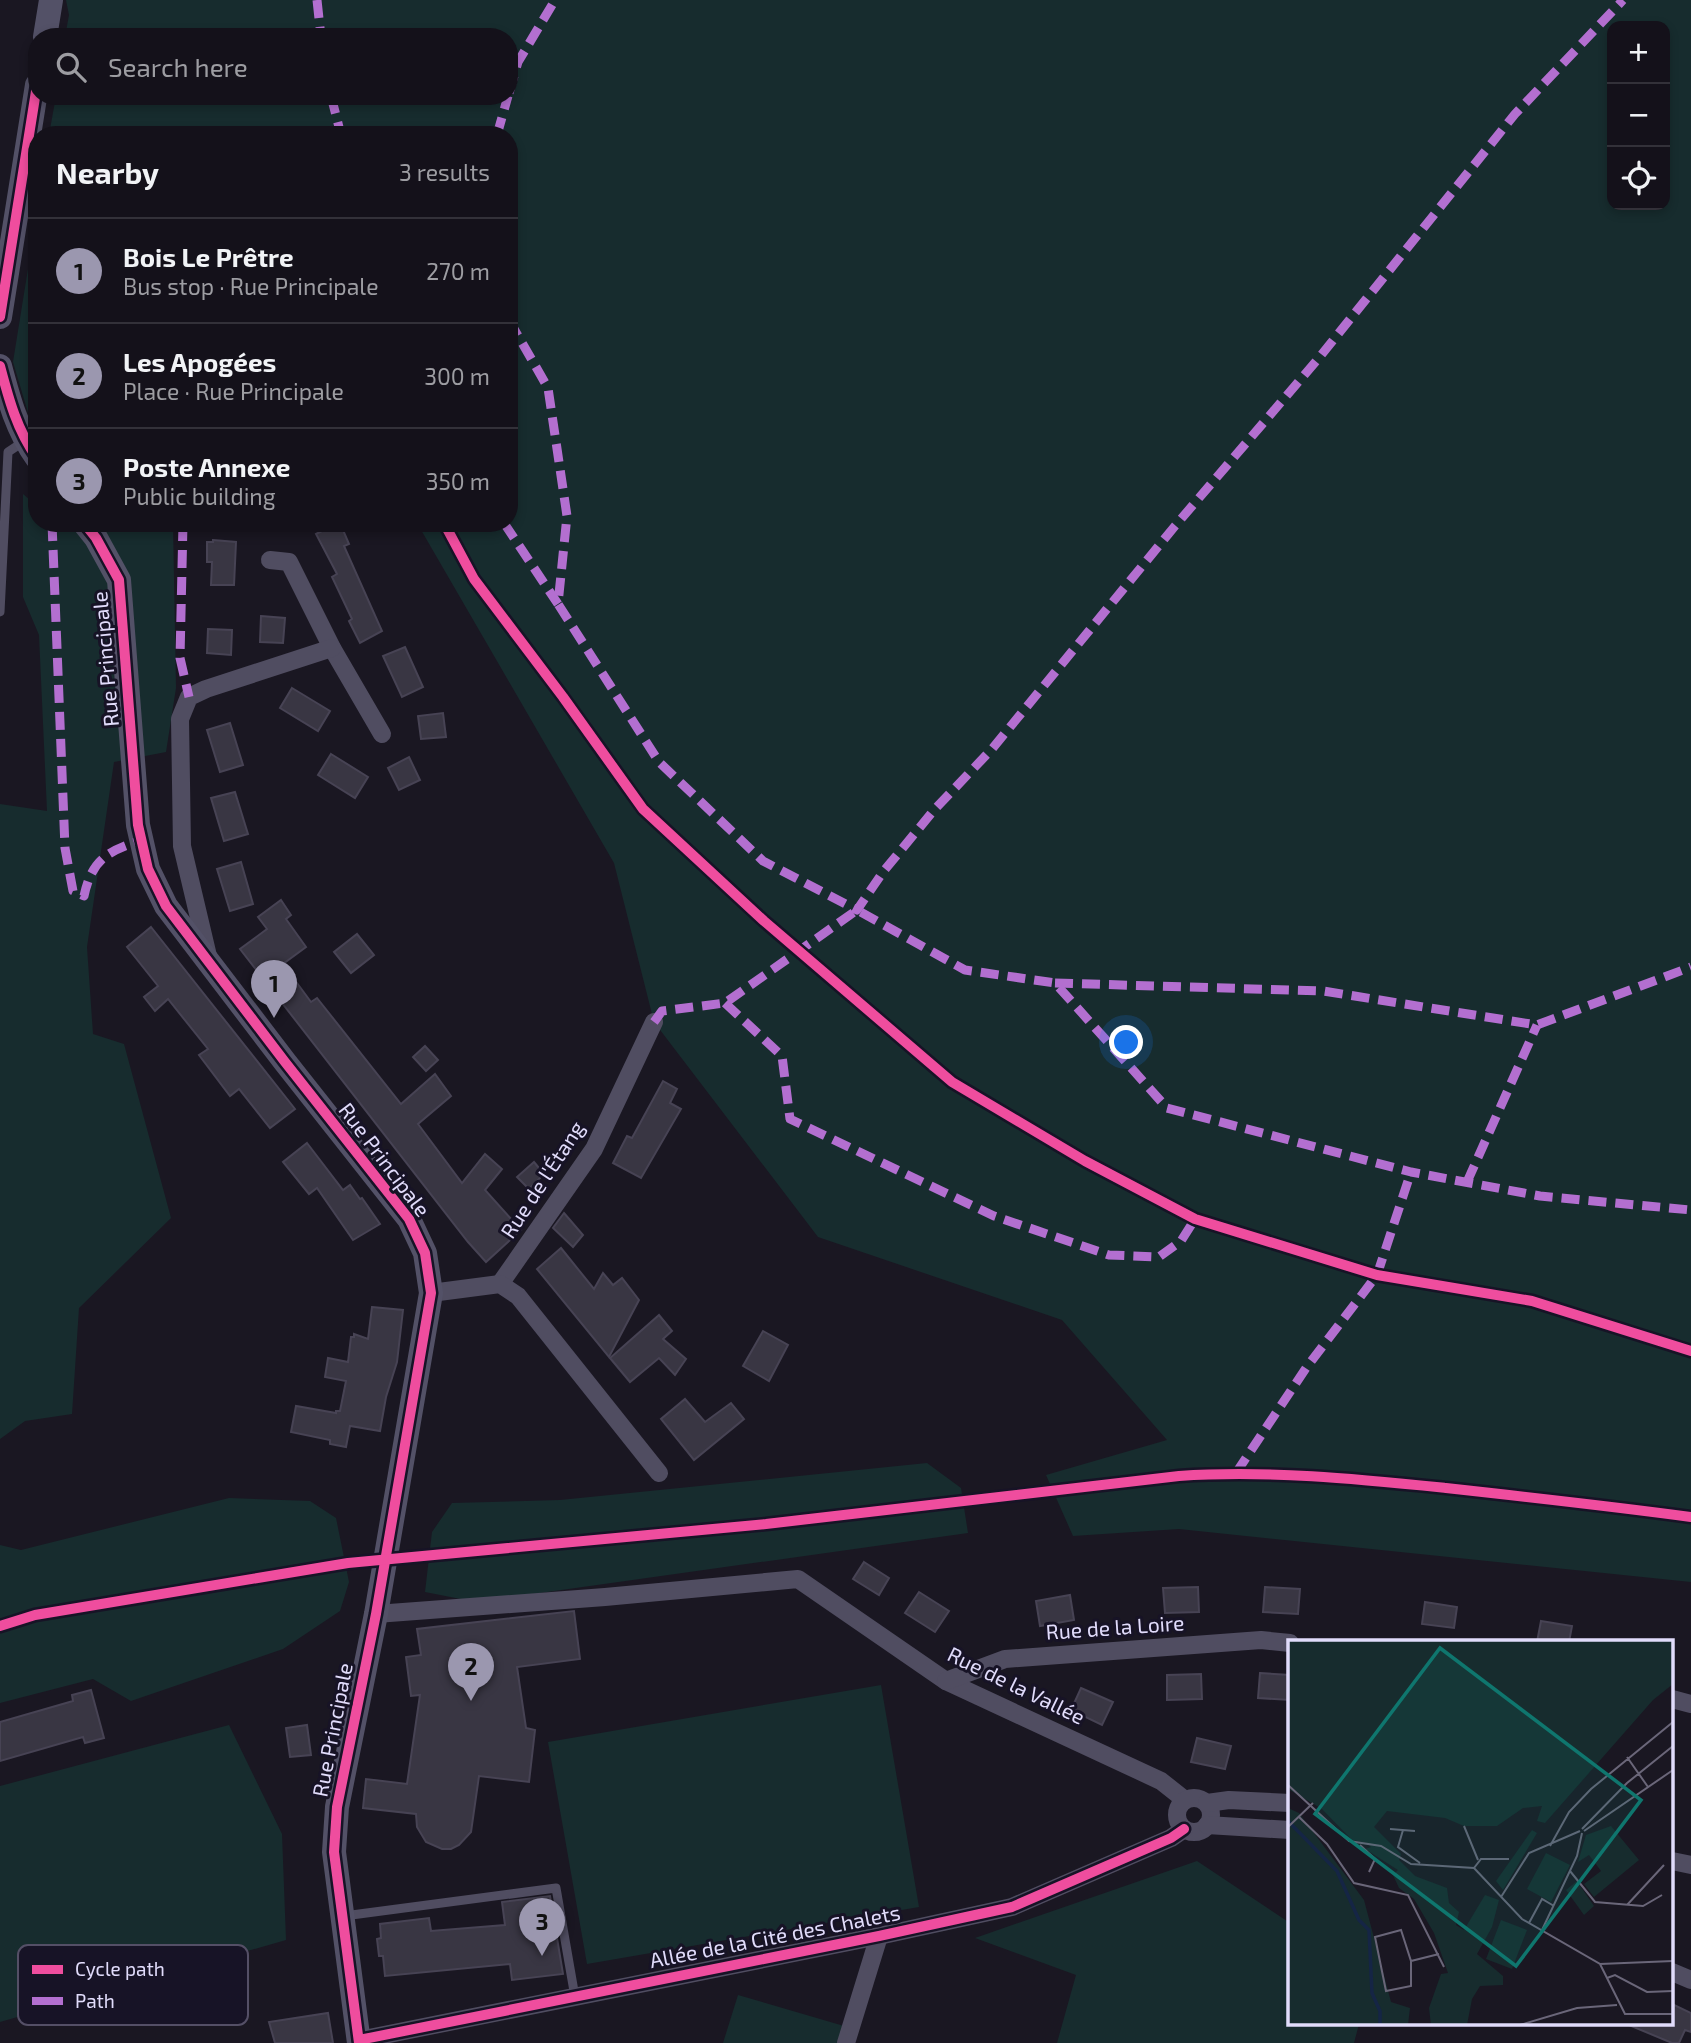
<!DOCTYPE html>
<html lang="en">
<head>
<meta charset="utf-8">
<style>
	body { margin:0; font-family:"Exo 2",sans-serif; background:#211f27; color:#f1f3f6 }
	.controls { position:absolute; right:21px; top:21px; display:grid; overflow:hidden; border-radius:14px; box-shadow:0 4px 10px #0003 }
	.controls button { width:63px; height:63px; display:grid; place-items:center; padding:0; border:0; border-bottom:2px solid #333139; background:#14111a; color:#f1f3f6; font:35px sans-serif }
	.you { position:absolute; left:1127px; top:1043px; width:24px; height:24px; margin:-18px; border:5px solid #fff; border-radius:50%; background:#1a73e8; box-shadow:0 0 0 10px #1a73e833 }
	.badge { display:grid; place-items:center; width:46px; height:46px; border-radius:50%; background:#9b97af; color:#111; font-size:23px; font-weight:700 }
	.pin { position:absolute; translate:-50% -58px; filter:drop-shadow(0 2px 4px #0008) }
	.pin::after { content:''; position:absolute; top:37px; width:24px; height:21px; background:inherit; clip-path:polygon(0 0,100% 0,50% 100%) }
	.list { margin:0; padding:0; list-style:none }
	h2 { display:flex; justify-content:space-between; align-items:center; height:91px; margin:0; padding:0 28px; font-size:30px }
	h2 small { font-size:23px; font-weight:400; color:#9d9da2 }
	.list li { display:grid; grid-template-columns:46px 1fr auto; gap:21px; align-items:center; box-sizing:border-box; height:105px; padding:0 28px; border-top:2px solid #333139 }
	.list b { display:block; font-size:26px; white-space:nowrap }
	.list p { margin:0; font-size:23px; white-space:nowrap; color:#9d9da2 }
	.list em { font-size:23px; font-style:normal; color:#9d9da2 }
	.icon { flex:none; width:38px; height:38px; fill:none; stroke:currentColor; stroke-width:2; stroke-linecap:round; stroke-linejoin:round }
	.map { position:relative; flex:none; width:1691px; height:2043px; overflow:hidden }
	.search { position:absolute; background:#14111a; box-shadow:0 4px 10px #0003; left:28px; top:28px; width:490px; height:77px; display:flex; align-items:center; gap:18px; box-sizing:border-box; padding:0 24px; border-radius:28px; color:#9d9da2; font-size:26px }
	.panel { position:absolute; background:#14111a; box-shadow:0 4px 10px #0003; left:28px; top:126px; width:490px; height:406px; border-radius:28px }
	.map>svg:first-child { display:block }
	.green { fill:#172c2e; fill-rule:evenodd }
	.building { fill:#393643; stroke:#474354; stroke-width:2 }
	.lines { fill:none; stroke-linecap:round; stroke-linejoin:round }
	.service { stroke:#504d61; stroke-width:9 }
	.minor { stroke:#504d61; stroke-width:18 }
	.secondary { stroke:#535167; stroke-width:24 }
	.quiet { stroke:#b36fd0; stroke-width:9; stroke-dasharray:18 9; stroke-linecap:butt }
	.cycleway-casing { stroke:#171326; stroke-width:15 }
	.cycleway { stroke:#ef4d9e; stroke-width:10 }
	.labels { text-anchor:middle; stroke-width:6; stroke-linejoin:round; paint-order:stroke }
	.street-label { font-size:21px; fill:#e1dcfb; stroke:#171326 }
	.inset-river { fill:none; stroke:#152545; stroke-width:3.5 }
	.inset-road { fill:none; stroke:#6a6679; stroke-width:2 }
	.view { fill:#0f766e; fill-opacity:0.15; stroke:#0f766e; stroke-width:3.5 }
	.inset-edge { fill:none; stroke:#e1dcfb; stroke-width:3.5 }
	.key { fill:#171326; stroke:#544f66; stroke-width:2 }
	.key-label { font-size:19px; fill:#e1dcfb }
</style>
</head>
<body>
<div class="map">
<svg width="1691" height="2043" viewBox="0 0 1691 2043">
	<rect width="100%" height="100%" fill="#1a1722"/>
	<g class="green">
		<path d="M66 0H1691V1582L1179 1529 1073 1536 1046 1475 1167 1440 1062 1320 818 1237 654 1022 614 863 417 523H509V135H49L56 96H509V37H65L69 15ZM1612 26H1665V205H1612Z"/>
		<polygon points="37,213 37,433 32,426 13,362"/>
		<polygon points="23,494 37,506 37,523 57,523 61,526 62,523 173,523 176,688 166,752 114,762 87,947 93,1034 124,1044 171,1218 79,1308 72,1414 25,1421 0,1439 0,804 47,811 39,635 23,597"/>
		<polygon points="927,1463 961,1488 968,1533 476,1602 425,1592 432,1532 452,1503 560,1500"/>
		<polygon points="229,1498 310,1501 336,1518 349,1582 340,1611 283,1649 131,1701 93,1679 0,1703 0,1545 21,1550"/>
		<polygon points="881,1685 919,1907 587,1964 548,1742"/>
		<polygon points="229,1725 282,1834 286,1940 0,2022 0,1786"/>
		<polygon points="1197,1861 1290,1923 1290,2024 1359,2024 1354,2043 1057,2043 1076,1975 975,1938"/>
		<polygon points="738,1995 844,2026 839,2043 723,2043"/>
	</g>
	<g class="building">
		<polygon points="337,523 340,523 349,544 344,546 382,631 360,643 349,621 352,619 332,577 337,574 316,534"/>
		<polygon points="213,540 236,542 234,585 211,585 212,562 207,562 207,542 213,542"/>
		<polygon points="261,616 285,618 283,643 260,642"/>
		<polygon points="208,629 232,630 231,655 207,653"/>
		<polygon points="405,647 423,687 402,697 383,656"/>
		<polygon points="292,688 330,711 318,731 280,708"/>
		<polygon points="443,713 446,737 421,739 418,716"/>
		<polygon points="230,723 243,765 220,772 207,730"/>
		<polygon points="331,754 368,777 355,798 318,775"/>
		<polygon points="409,757 420,780 399,790 388,768"/>
		<polygon points="235,792 248,834 224,841 211,798"/>
		<polygon points="241,862 253,904 230,911 217,869"/>
		<polygon points="281,900 291,915 286,919 306,947 283,964 311,1002 317,998 401,1104 435,1074 451,1096 418,1124 462,1183 485,1154 502,1169 485,1190 521,1230 486,1262 468,1242 240,949 267,929 258,917"/>
		<polygon points="151,927 295,1109 270,1128 239,1089 230,1096 199,1055 208,1049 168,999 155,1011 144,997 158,986 127,947"/>
		<polygon points="357,934 374,955 351,973 334,952"/>
		<polygon points="425,1046 438,1060 426,1071 413,1057"/>
		<polygon points="663,1081 677,1089 670,1103 681,1109 641,1178 613,1163 627,1136 632,1138"/>
		<polygon points="307,1143 343,1190 350,1185 360,1199 362,1198 380,1224 353,1240 317,1188 309,1194 283,1162"/>
		<polygon points="534,1162 544,1174 529,1189 517,1177"/>
		<polygon points="564,1213 583,1235 573,1247 553,1228"/>
		<polygon points="561,1248 594,1289 603,1273 613,1285 622,1278 639,1300 609,1357 537,1269"/>
		<polygon points="372,1307 403,1310 397,1362 386,1397 380,1431 350,1426 346,1447 330,1444 330,1440 291,1432 296,1406 336,1413 336,1411 340,1411 346,1381 325,1377 328,1358 348,1362 351,1337 354,1337 354,1334 368,1339"/>
		<polygon points="659,1315 672,1331 663,1339 686,1359 675,1375 659,1358 630,1382 610,1358"/>
		<polygon points="763,1331 788,1345 769,1381 743,1366"/>
		<polygon points="685,1399 705,1422 731,1403 744,1419 694,1460 661,1419"/>
		<polygon points="864,1562 889,1578 879,1595 853,1579"/>
		<polygon points="1198,1587 1199,1612 1165,1613 1163,1588"/>
		<polygon points="1265,1587 1300,1589 1298,1614 1263,1612"/>
		<polygon points="919,1592 949,1611 935,1632 905,1613"/>
		<polygon points="1070,1595 1074,1620 1040,1626 1036,1601"/>
		<polygon points="1425,1602 1457,1607 1454,1628 1422,1624"/>
		<polygon points="574,1611 580,1659 517,1667 526,1728 535,1730 529,1782 479,1776 471,1832 459,1845 451,1849 442,1849 426,1842 417,1827 416,1814 363,1808 366,1779 407,1784 420,1695 411,1696 406,1657 421,1655 417,1629"/>
		<polygon points="1541,1621 1572,1626 1569,1642 1537,1642"/>
		<polygon points="1260,1673 1290,1675 1290,1700 1258,1698"/>
		<polygon points="1201,1674 1202,1699 1167,1700 1167,1675"/>
		<polygon points="1081,1688 1113,1702 1102,1725 1071,1710"/>
		<polygon points="91,1690 104,1738 85,1743 83,1737 0,1761 0,1722 73,1701 72,1695"/>
		<polygon points="307,1725 311,1755 290,1757 286,1728"/>
		<polygon points="1197,1738 1231,1746 1225,1769 1191,1762"/>
		<polygon points="550,1896 563,1974 512,1980 510,1964 385,1976 383,1956 379,1956 377,1939 381,1938 380,1924 429,1918 431,1931 505,1925 502,1902"/>
		<polygon points="1672,2004 1691,2013 1691,2032 1685,2030 1679,2043 1672,2043 1629,2025 1672,2024"/>
		<polygon points="328,2013 333,2043 275,2043 269,2022"/>
	</g>
	<g class="lines">
		<g class="service">
			<polyline points="0,612 8,452 23,442"/>
			<polyline points="344,1916 556,1888 575,1997"/>
		</g>
		<g class="minor">
			<polyline points="270,560 289,562 332,648 382,734"/>
			<polyline points="208,956 182,846 180,719 189,697 206,689 332,648"/>
			<polyline points="500,1284 594,1149 654,1022"/>
			<polyline points="431,1293 500,1284 518,1296 659,1473"/>
			<polyline points="376,1614 605,1597 798,1579 946,1681 1161,1781 1185,1800"/>
			<polyline points="946,1681 1005,1659 1261,1640 1290,1643"/>
			<polyline points="1672,1699 1691,1704"/>
			<circle cx="1194" cy="1815" r="17"/>
			<polyline points="1207,1803 1229,1800 1290,1803"/>
			<polyline points="1207,1825 1290,1830"/>
			<polyline points="1672,1861 1691,1865"/>
			<polyline points="1672,1972 1691,1980"/>
			<polyline points="359,2040 879,1936 1012,1907 1171,1838 1184,1829"/>
			<polyline points="846,2043 879,1936"/>
		</g>
		<g class="secondary">
			<polyline points="45,37 51,0"/>
			<polyline points="0,317 37,85"/>
			<path d="M0 366C9 400 17 430 37 458"/>
			<polyline points="84,523 96,538 119,580 138,825 148,869 166,906 285,1062 409,1219 425,1253 431,1293 376,1614 337,1807 334,1852 359,2043"/>
		</g>
		<g class="quiet">
			<polyline points="317,0 321,37"/>
			<polyline points="509,93 518,62 555,0"/>
			<polyline points="331,96 341,135"/>
			<polyline points="497,135 508,96"/>
			<polyline points="509,320 548,388 567,516 558,604 659,762 763,861 857,910 883,872 934,810 992,749 1175,526 1318,359 1515,114 1623,0"/>
			<path d="M52 523 65 848 73 891 84 896C92 859 108 851 142 840"/>
			<polyline points="183,523 180,658 189,697"/>
			<polyline points="504,523 558,604"/>
			<polyline points="1055,983 1323,991 1537,1025 1691,967"/>
			<polyline points="725,1003 782,1056 790,1119 994,1216 1109,1255 1159,1257 1181,1241 1195,1219"/>
			<polyline points="654,1022 662,1011 725,1003 857,910 965,970 1055,983 1167,1108 1411,1172 1540,1196 1691,1210"/>
			<polyline points="1467,1182 1537,1025"/>
			<polyline points="1236,1473 1306,1368 1377,1275 1411,1172"/>
		</g>
		<g class="cycleway-casing">
			<g id="cycleway">
				<polyline points="0,317 37,85"/>
				<path d="M0 366C9 400 17 430 37 458"/>
				<polyline points="84,523 96,538 119,580 138,825 148,869 166,906 285,1062 409,1219 425,1253 431,1293 376,1614 337,1807 334,1852 359,2043"/>
				<polyline points="444,523 474,579 563,697 643,809 764,921 952,1082 1085,1161 1195,1219 1377,1275 1532,1301 1691,1351"/>
				<path d="M0 1626 35 1615 348 1563 766 1524 1179 1476C1269 1470 1357 1479 1446 1488 1528 1497 1610 1506 1691 1517"/>
				<polyline points="359,2040 879,1936 1012,1907 1171,1838 1184,1829"/>
			</g>
		</g>
		<use href="#cycleway" class="cycleway"/>
	</g>
	<g class="labels">
		<g class="street-label">
			<text transform="translate(106 659) rotate(-95)" y="7">Rue Principale</text>
			<text transform="translate(384 1160) rotate(53)" y="7">Rue Principale</text>
			<text transform="translate(543 1180) rotate(-57)" y="7">Rue de l'Étang</text>
			<text transform="translate(1115 1628) rotate(-4)" y="7">Rue de la Loire</text>
			<text transform="translate(1016 1686) rotate(26)" y="7">Rue de la Vallée</text>
			<text transform="translate(333 1730) rotate(-79)" y="7">Rue Principale</text>
			<text transform="translate(775 1937) rotate(-11)" y="7">Allée de la Cité des Chalets</text>
		</g>
	</g>
	<g transform="translate(1288 1640)">
		<rect width="385" height="385" fill="#1a1722"/>
		<path d="M0 0H385V44L365 60 257 183 249 181 254 166 235 168 209 186H176L157 178 99 171 86 187 113 214 111 220 127 236 159 248 161 263 171 272 168 285 176 290 197 255 211 260 204 287 189 314 215 336V345L192 346 184 359 179 385H143L141 368 153 334 160 333 146 293 126 259 111 248 105 235 110 230 77 209 83 207 79 203 64 200 34 169 0 149ZM0 168 11 173 76 260 103 362 122 368 120 385H2ZM323 186 351 220 306 257 296 244 313 231 301 215 290 222 298 195ZM244 190 249 193 215 250 208 241ZM258 213 282 225 263 262 239 249ZM289 241 306 266 296 275 278 250ZM213 280 239 290 224 329 198 319Z" fill="#172c2e"/>
		<path class="inset-river" d="M0 181 49 231 71 280 81 290 84 353 92 371V385"/>
		<path class="inset-road" d="M339 117 360 147M0 145 61 201 93 206 123 224 186 228 234 279 312 324 337 374H385M11 177 39 204 66 243 120 255 156 327M176 186 190 220M0 187 25 163M102 189 127 191M294 189 339 143 385 106M115 190 110 207 132 223M296 191 385 130M72 205 87 219 81 232M262 206 281 172 303 149 385 82M186 228 193 219H221M282 231 307 262 355 266 374 255M213 257 241 213 292 191M339 265 376 225M241 283 254 259 266 266M254 290 289 216 294 193M123 321V346L98 351 87 297 113 290 123 321 151 314M312 324 385 321M319 338 327 335 359 352 385 351M232 385 289 368 329 365"/>
		<path class="view" d="M152 8 353 160 228 326 27 174Z"/>
		<rect width="385" height="385" class="inset-edge"/>
	</g>
	<rect x="18" y="1945" width="230" height="80" rx="10" class="key"/>
	<rect x="32" y="1965" width="31" height="9" fill="#ef4d9e"/>
	<rect x="32" y="1997" width="31" height="8" fill="#b36fd0"/>
	<g class="key-label">
		<text x="75" y="1976">Cycle path</text>
		<text x="75" y="2008">Path</text>
	</g>
</svg>
<div class="controls">
<button>+</button>
<button>−</button>
<button><svg class="icon" aria-label="locate" viewBox="0 0 24 24"><circle cx="12" cy="12" r="6"/><path d="M12 2v4M12 18v4M2 12h4M18 12h4"/></svg></button>
</div>
<div class="you"></div>
<div class="pin badge" style="left:274px;top:1018px">1</div>
<div class="pin badge" style="left:471px;top:1701px">2</div>
<div class="pin badge" style="left:542px;top:1956px">3</div>
<div class="search"><svg class="icon" aria-label="search" viewBox="0 0 24 24"><circle cx="10" cy="10" r="6"/><path d="M15 15l6 6"/></svg>Search here</div>
<section class="panel">
<h2>Nearby<small>3 results</small></h2>
<ul class="list">
<li><span class="badge">1</span><div><b>Bois Le Prêtre</b><p>Bus stop · Rue Principale</p></div><em>270 m</em></li>
<li><span class="badge">2</span><div><b>Les Apogées</b><p>Place · Rue Principale</p></div><em>300 m</em></li>
<li><span class="badge">3</span><div><b>Poste Annexe</b><p>Public building</p></div><em>350 m</em></li>
</ul>
</section>
</div>
</body>
</html>
